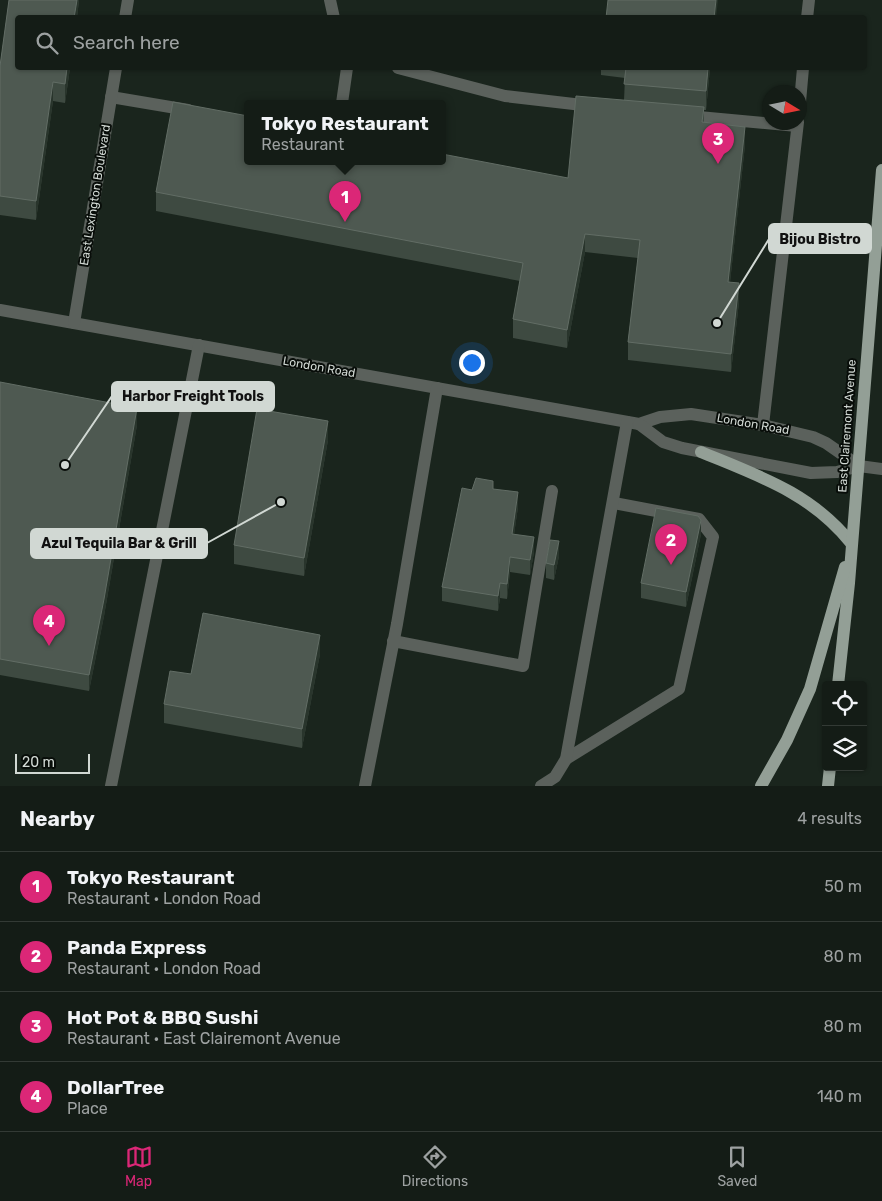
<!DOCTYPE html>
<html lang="en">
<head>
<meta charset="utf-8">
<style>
	body { margin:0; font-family:Rubik,sans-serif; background:#212923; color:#f1f3f6 }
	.controls { position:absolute; right:15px; bottom:15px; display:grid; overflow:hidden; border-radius:5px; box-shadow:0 1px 4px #0004 }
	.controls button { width:45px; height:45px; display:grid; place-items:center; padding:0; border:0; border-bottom:1px solid #333a35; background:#141c16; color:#f1f3f6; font:25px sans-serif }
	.compass { position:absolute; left:762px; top:85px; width:45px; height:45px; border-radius:50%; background:#141c16; box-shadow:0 1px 4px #0004; rotate:100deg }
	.scale { position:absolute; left:15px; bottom:12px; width:75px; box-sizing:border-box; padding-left:5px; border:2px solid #d1d8d3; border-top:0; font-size:14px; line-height:18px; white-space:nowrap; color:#d1d8d3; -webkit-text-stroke:4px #080d09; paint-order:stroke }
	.you { position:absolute; left:471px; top:362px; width:18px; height:18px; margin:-12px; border:4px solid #fff; border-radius:50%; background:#1a73e8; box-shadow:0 0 0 8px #1a73e833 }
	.badge { display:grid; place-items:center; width:32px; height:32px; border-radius:50%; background:#db2777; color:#fff; font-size:16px; font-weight:700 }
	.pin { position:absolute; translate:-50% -41px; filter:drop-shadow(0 1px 2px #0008) }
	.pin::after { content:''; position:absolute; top:26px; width:18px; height:15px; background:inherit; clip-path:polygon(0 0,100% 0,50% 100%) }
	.popup { position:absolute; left:244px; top:100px; width:202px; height:65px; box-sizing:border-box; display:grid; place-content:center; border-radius:5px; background:#141c16; filter:drop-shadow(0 1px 4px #0005); font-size:16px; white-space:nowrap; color:#9da1a1 }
	.popup b { font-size:19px; color:#f1f3f6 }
	.popup::after { content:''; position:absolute; left:50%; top:100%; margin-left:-10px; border:10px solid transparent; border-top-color:#141c16 }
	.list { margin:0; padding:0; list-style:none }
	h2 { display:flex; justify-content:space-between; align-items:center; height:65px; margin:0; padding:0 20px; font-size:21px }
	h2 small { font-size:16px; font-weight:400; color:#9da1a1 }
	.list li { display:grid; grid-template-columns:32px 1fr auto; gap:15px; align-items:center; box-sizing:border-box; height:70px; padding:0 20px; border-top:1px solid #333a35 }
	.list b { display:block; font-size:19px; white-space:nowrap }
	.list p { margin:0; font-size:16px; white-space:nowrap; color:#9da1a1 }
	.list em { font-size:16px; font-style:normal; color:#9da1a1 }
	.icon { flex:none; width:28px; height:28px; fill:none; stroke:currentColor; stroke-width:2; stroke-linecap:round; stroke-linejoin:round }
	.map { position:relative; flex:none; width:882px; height:786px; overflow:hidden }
	.search { position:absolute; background:#141c16; box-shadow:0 1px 4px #0004; left:15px; right:15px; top:15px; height:55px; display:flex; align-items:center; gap:12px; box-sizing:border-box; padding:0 18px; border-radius:5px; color:#9da1a1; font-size:19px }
	.sheet { height:345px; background:#141c16 }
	nav { display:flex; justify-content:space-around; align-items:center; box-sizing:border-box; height:70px; border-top:1px solid #333a35; background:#141c16; font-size:14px; color:#9da1a1 }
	nav a { display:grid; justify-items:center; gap:2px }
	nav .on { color:#db2777 }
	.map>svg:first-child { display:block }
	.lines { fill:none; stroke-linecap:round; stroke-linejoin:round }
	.minor { stroke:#5b615c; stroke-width:12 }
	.major { stroke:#939f96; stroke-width:12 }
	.wall { fill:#3e4a41 }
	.shaded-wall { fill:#29352c }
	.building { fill:#4e5951; stroke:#626d65 }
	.labels { text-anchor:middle; stroke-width:4; stroke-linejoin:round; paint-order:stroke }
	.street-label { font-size:12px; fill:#d1d8d3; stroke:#080d09 }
	.leader { fill:none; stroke:#d1d8d3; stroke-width:2 }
	.callout-dot { fill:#d1d8d3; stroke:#080d09; stroke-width:2 }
	.callout { fill:#d1d8d3; stroke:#d1d8d3; stroke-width:2 }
	.callout-label { font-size:14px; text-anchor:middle; font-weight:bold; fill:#111 }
</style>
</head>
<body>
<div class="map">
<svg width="882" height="786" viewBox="0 0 882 786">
	<rect width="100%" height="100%" fill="#1a251d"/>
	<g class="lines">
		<g class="minor">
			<polyline points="330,0 334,18"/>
			<polyline points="125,18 128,0"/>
			<polyline points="807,18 809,0"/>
			<polyline points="398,68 505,96 591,106"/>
			<polyline points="111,97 188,110"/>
			<polyline points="800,102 803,68"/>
			<polyline points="342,103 347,68"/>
			<polyline points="688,116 797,126"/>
			<polyline points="0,310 639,424 660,417 691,414 763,425 813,437 826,443 859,466"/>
			<polyline points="74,323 116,68"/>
			<polyline points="639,424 663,442 682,448 811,473 837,472 859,466 882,469"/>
			<polyline points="763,425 798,122"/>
			<polyline points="393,641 523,666 552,491"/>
			<polyline points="566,759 679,689 713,537 699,519 614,503"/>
			<polyline points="111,786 199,345"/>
			<polyline points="365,786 397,624 437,388"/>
			<polyline points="541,786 555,777 566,759 627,422"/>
		</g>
		<g class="major">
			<path d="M701 452C759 476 811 493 851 543"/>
			<polyline points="838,685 849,583 882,170"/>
			<polyline points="761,786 787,740 810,689 845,567"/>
			<polyline points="828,786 830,767"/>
		</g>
	</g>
	<g class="wall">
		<polygon points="9,0 79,0 77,18 18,18 18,68 70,68 65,103 53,101 36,220 0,215 0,66"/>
		<polygon points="601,68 710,68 706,110 704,110 704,122 745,145 730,282 739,302 731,372 628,360 628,342 638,258 585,252 567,348 513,338 513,319 520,281 156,211 156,192 568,178 624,100 625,78 601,75"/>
		<polygon points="0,382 137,425 104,616 89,691 0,675"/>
		<polygon points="328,440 304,576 234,564 234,545"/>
		<polygon points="493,489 518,507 514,534 534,552 530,575 510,572 507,599 500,598 498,611 442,601 442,587 472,490"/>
		<polygon points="701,534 686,607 641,598 641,583"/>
		<polygon points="559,556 554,580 546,578 546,563"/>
		<polygon points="320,654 302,748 164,723 164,704 191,674"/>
	</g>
	<g class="shaded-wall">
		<polygon points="77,0 79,0 77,18 74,18"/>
		<polygon points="716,0 718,0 716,18 714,18"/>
		<polygon points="67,68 70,68 65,103 65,84"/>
		<polygon points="708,68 710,68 706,110 706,91"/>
		<polygon points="53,82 53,101 36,220 36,201"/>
		<polygon points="745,127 745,145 728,301 728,282"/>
		<polygon points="585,234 585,252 567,348 567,330"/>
		<polygon points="739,283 739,302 731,372 731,354"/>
		<polygon points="137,408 137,425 104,616 89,691 89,675"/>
		<polygon points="328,421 328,440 304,576 304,558"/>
		<polygon points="518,492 518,507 512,549 512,534"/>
		<polygon points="701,520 701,534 686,607 686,592"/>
		<polygon points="534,537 534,552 530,575 530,560"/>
		<polygon points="559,541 559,556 554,580 554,565"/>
		<polygon points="510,557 510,572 507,599 507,584"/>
		<polygon points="500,583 500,598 498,611 498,596"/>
		<polygon points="320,635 320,654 302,748 302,729"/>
	</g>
	<g class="building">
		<polygon points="9,0 77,0 74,18 18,18 18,68 67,68 65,84 53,82 36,201 0,196 0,66"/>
		<polygon points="608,0 716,0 714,18 606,18"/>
		<polygon points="626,68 708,68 706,91 624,84"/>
		<polygon points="576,96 704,107 702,122 745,127 728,282 739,283 731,354 628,342 640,240 585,234 567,330 513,319 523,263 156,192 173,102 248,116 248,161 442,161 442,154 568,178"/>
		<polygon points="0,382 137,408 104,599 89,675 0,659"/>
		<polygon points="257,409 328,421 304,558 234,545"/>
		<polygon points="476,478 493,481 493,489 518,492 512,534 534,537 530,560 510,557 507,584 500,583 498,596 442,587 462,488 472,490"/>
		<polygon points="656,508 698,516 701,520 686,592 641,583"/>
		<polygon points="550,540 559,541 554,565 546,563"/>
		<polygon points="203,613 320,635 302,729 164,704 170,671 191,674"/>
	</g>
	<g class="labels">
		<g class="street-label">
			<text transform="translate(95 195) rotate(-81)" y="4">East Lexington Boulevard</text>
			<text transform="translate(319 367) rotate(10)" y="4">London Road</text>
			<text transform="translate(753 424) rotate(10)" y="4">London Road</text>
			<text transform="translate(847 426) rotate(-86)" y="4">East Clairemont Avenue</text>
		</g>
	</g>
	<path class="leader" d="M717 323L769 239M65 465L112 396M281 502L207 543"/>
	<g class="callout-dot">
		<circle cx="717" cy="323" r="5"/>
		<circle cx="65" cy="465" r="5"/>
		<circle cx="281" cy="502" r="5"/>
	</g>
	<g class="callout">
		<rect x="769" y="224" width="102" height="29" rx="5"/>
		<rect x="112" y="382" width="162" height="29" rx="5"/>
		<rect x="31" y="529" width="176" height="29" rx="5"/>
	</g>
	<g class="callout-label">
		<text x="820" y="244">Bijou Bistro</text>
		<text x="193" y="401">Harbor Freight Tools</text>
		<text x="119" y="548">Azul Tequila Bar &amp; Grill</text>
	</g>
</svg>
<div class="controls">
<button><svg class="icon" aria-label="locate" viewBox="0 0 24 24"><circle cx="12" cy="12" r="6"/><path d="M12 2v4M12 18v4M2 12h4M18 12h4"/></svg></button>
<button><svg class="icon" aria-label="layers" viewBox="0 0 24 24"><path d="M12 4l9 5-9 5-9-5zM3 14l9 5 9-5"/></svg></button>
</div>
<svg class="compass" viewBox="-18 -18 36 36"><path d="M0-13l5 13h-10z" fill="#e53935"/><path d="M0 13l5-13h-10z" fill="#9da1a1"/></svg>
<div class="scale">20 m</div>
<div class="you"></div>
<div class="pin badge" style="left:345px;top:222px">1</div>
<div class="popup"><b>Tokyo Restaurant</b>Restaurant</div>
<div class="pin badge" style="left:671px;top:565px">2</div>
<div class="pin badge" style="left:718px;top:164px">3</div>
<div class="pin badge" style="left:49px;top:646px">4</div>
<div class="search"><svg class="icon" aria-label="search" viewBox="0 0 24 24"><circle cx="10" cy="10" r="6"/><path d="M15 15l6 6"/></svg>Search here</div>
</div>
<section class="sheet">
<h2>Nearby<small>4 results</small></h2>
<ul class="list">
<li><span class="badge">1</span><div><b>Tokyo Restaurant</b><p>Restaurant · London Road</p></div><em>50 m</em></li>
<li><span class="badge">2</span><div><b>Panda Express</b><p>Restaurant · London Road</p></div><em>80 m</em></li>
<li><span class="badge">3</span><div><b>Hot Pot &amp; BBQ Sushi</b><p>Restaurant · East Clairemont Avenue</p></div><em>80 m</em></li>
<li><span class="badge">4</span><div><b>DollarTree</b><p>Place</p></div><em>140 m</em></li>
</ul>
</section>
<nav>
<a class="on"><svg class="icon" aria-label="map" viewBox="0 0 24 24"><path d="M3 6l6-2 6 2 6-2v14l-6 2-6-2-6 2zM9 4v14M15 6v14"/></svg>Map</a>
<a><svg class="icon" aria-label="directions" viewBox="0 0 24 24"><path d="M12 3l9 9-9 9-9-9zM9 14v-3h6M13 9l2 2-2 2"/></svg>Directions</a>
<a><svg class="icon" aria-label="saved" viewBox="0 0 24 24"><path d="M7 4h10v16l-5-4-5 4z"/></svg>Saved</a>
</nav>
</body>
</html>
